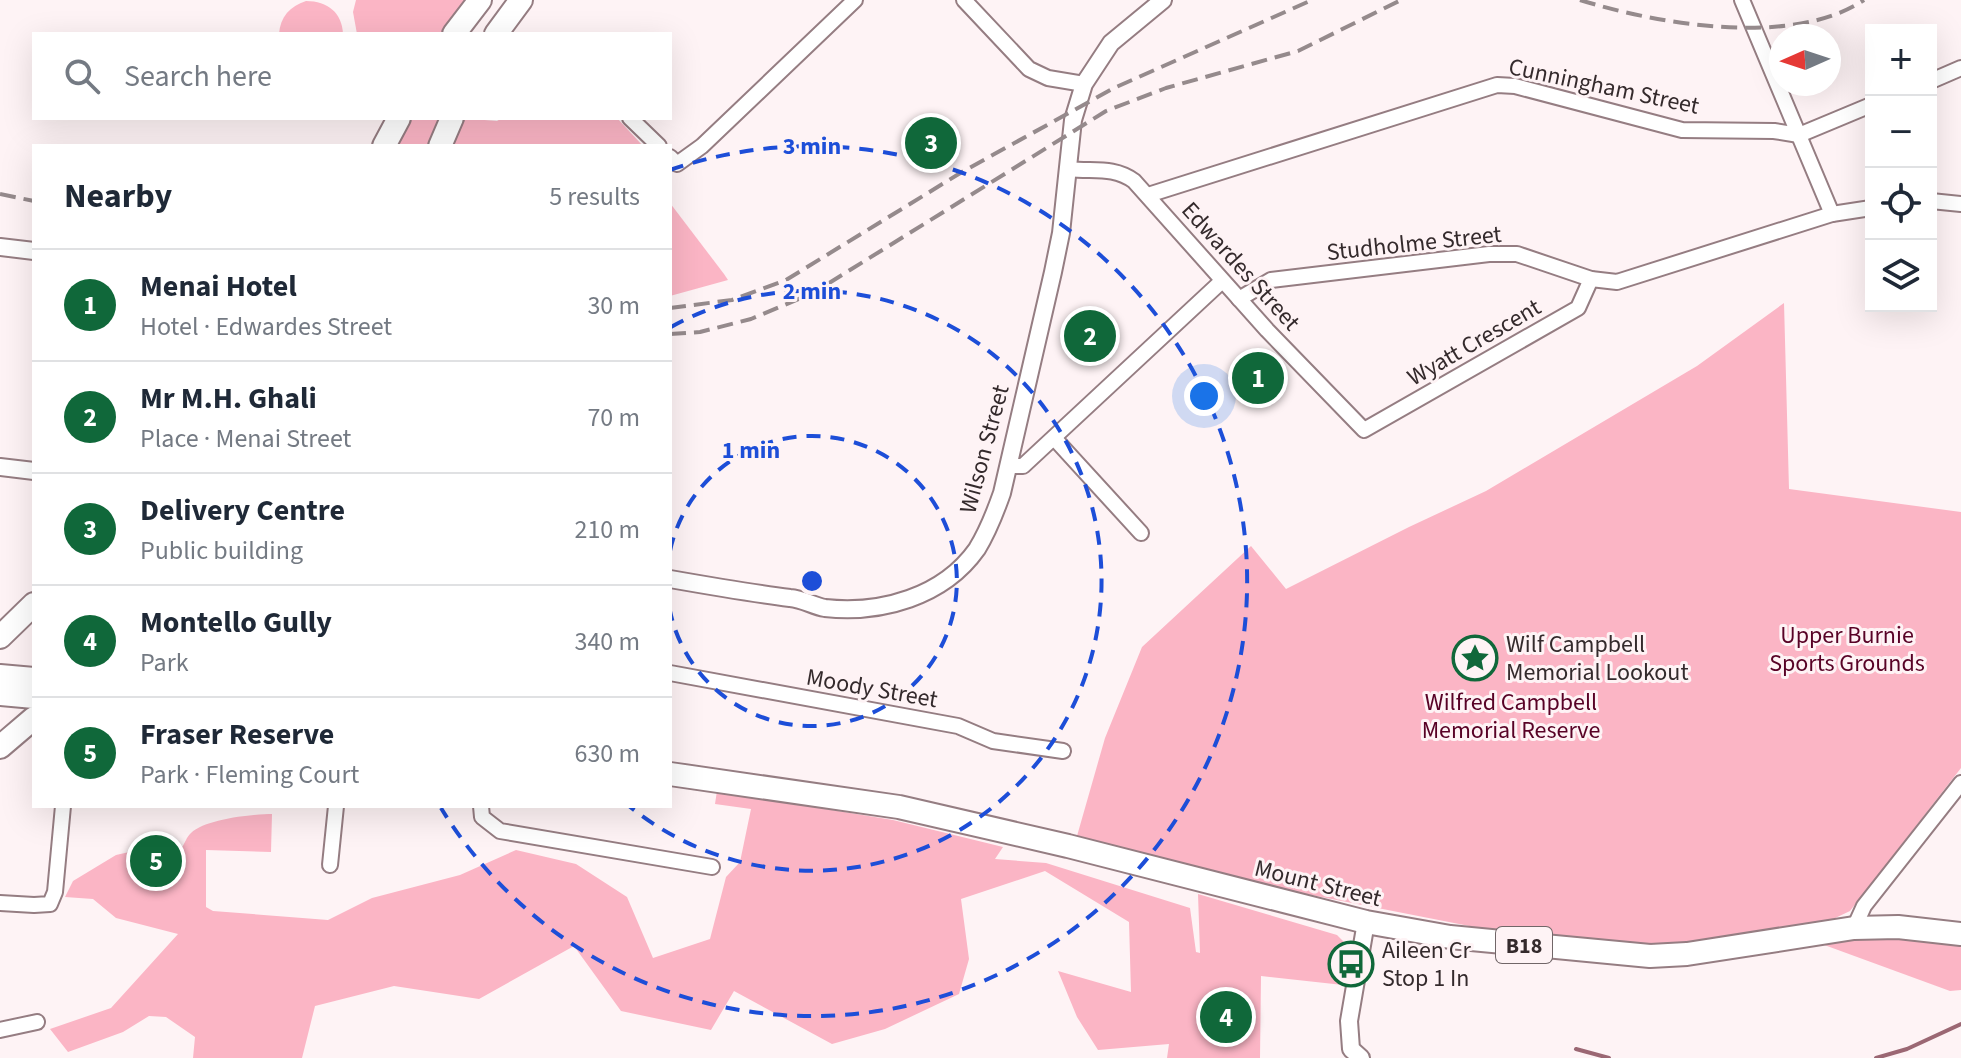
<!DOCTYPE html>
<html lang="en">
<head>
<meta charset="utf-8">
<style>
	body { margin:0; font-family:"Source Sans 3",sans-serif; background:#f6f6f7; color:#1f2937 }
	.controls { position:absolute; right:24px; top:24px; display:grid; overflow:hidden; border-radius:0px; box-shadow:0 8px 32px #0002 }
	.controls button { width:72px; height:72px; display:grid; place-items:center; padding:0; border:0; border-bottom:2px solid #e0e1e3; background:#fff; color:#1f2937; font:40px sans-serif }
	.compass { position:absolute; left:1769px; top:24px; width:72px; height:72px; border-radius:50%; background:#fff; box-shadow:0 8px 32px #0002; rotate:267deg }
	.you { position:absolute; left:1204px; top:396px; width:28px; height:28px; margin:-20px; border:6px solid #fff; border-radius:50%; background:#1a73e8; box-shadow:0 0 0 12px #1a73e833 }
	.badge { display:grid; place-items:center; width:52px; height:52px; border-radius:50%; background:#10683a; color:#fff; font-size:26px; font-weight:700 }
	.pin { position:absolute; translate:-50% -50%; border:4px solid #fff; box-shadow:0 2px 8px #0006 }
	.list { margin:0; padding:0; list-style:none }
	h2 { display:flex; justify-content:space-between; align-items:center; height:104px; margin:0; padding:0 32px; font-size:34px }
	h2 small { font-size:26px; font-weight:400; color:#747a83 }
	.list li { display:grid; grid-template-columns:52px 1fr auto; gap:24px; align-items:center; box-sizing:border-box; height:112px; padding:0 32px; border-top:2px solid #e0e1e3 }
	.list b { display:block; font-size:30px; white-space:nowrap }
	.list p { margin:0; font-size:26px; white-space:nowrap; color:#747a83 }
	.list em { font-size:26px; font-style:normal; color:#747a83 }
	.icon { flex:none; width:44px; height:44px; fill:none; stroke:currentColor; stroke-width:2; stroke-linecap:round; stroke-linejoin:round }
	.map { position:relative; flex:none; width:1961px; height:1058px; overflow:hidden }
	.search { position:absolute; background:#fff; box-shadow:0 8px 32px #0002; left:32px; top:32px; width:640px; height:88px; display:flex; align-items:center; gap:20px; box-sizing:border-box; padding:0 28px; border-radius:0px; color:#747a83; font-size:30px }
	.panel { position:absolute; background:#fff; box-shadow:0 8px 32px #0002; left:32px; top:144px; width:640px; height:664px; border-radius:0px }
	.map>svg:first-child { display:block }
	.green { fill:#fbb5c5 }
	.lines { fill:none; stroke-linecap:round; stroke-linejoin:round }
	.stream { stroke:#9b6773; stroke-width:4 }
	.minor-casing { stroke:#957d82; stroke-width:18 }
	.tertiary-casing { stroke:#957d82; stroke-width:20 }
	.trunk-casing { stroke:#957d82; stroke-width:26 }
	.minor { stroke:#fff; stroke-width:14 }
	.tertiary { stroke:#fff; stroke-width:16 }
	.trunk { stroke:#fff; stroke-width:22 }
	.rail { stroke:#958a8c; stroke-width:4; stroke-dasharray:16 8; stroke-linecap:butt }
	.ring { fill:none; stroke:#1d4ed8; stroke-width:4; stroke-dasharray:14 10 }
	.labels { text-anchor:middle; stroke-width:6; stroke-linejoin:round; paint-order:stroke }
	.shield { fill:#fef3f5; stroke:#716668; stroke-width:2 }
	.shield-label { font-size:22px; font-weight:bold; fill:#342a2c }
	.street-label { font-size:24px; fill:#342a2c; stroke:#fef3f5 }
	.park-label { font-size:24px; fill:#580226; stroke:#fef3f5 }
	.poi-label { font-size:24px; fill:#342a2c; stroke:#fef3f5; text-anchor:start }
	.centre { fill:#1d4ed8; stroke:#fef3f5; stroke-width:4 }
	.ring-label { font-size:24px; text-anchor:middle; font-weight:bold; fill:#1d4ed8; stroke:#fef3f5; stroke-width:6; stroke-linejoin:round; paint-order:stroke }
</style>
</head>
<body>
<div class="map">
<svg width="1961" height="1058" viewBox="0 0 1961 1058">
	<rect width="100%" height="100%" fill="#fef3f5"/>
	<g class="green">
		<polygon points="356,0 471,0 444,34 357,34 353,12"/>
		<path d="M306 1C328 1 342 13 343 34H279C280 17 290 6 306 1Z"/>
		<polygon points="409,118 439,118 429,146 395,146"/>
		<polygon points="460,118 497,121 502,118 617,118 643,146 450,146"/>
		<polygon points="670,203 724,274 728,280 670,296"/>
		<polygon points="1784,303 1789,489 1961,512 1961,768 1850,911 1831,920 1710,941 1648,946 1505,933 1296,892 1077,836 1105,738 1142,647 1251,546 1286,589 1409,527 1486,491 1697,366"/>
		<path d="M717 791 893 820 1003 847 995 859 1046 863 1190 908 1196 952 1200 953 1198 894 1337 935 1346 944 1343 985 1261 976 1260 1058H1167L1169 1044 1098 1050 1077 1017 1058 971 1131 992 1129 922 1045 871 961 899 969 959 959 994 885 1029 832 1044 734 991 711 1030 621 1011 574 946 479 999 394 986 315 1006 302 1058H193L195 1037 166 1017 149 1016 123 1032 68 1052 50 1029 111 1008 178 934 116 918 93 899 65 897 73 881 116 855 138 850 181 849C184 845 187 836 191 833 205 819 254 814 272 814L271 852 206 850V907L213 911 328 920 372 898 460 875 516 850 576 864 627 897 653 958 710 939 726 877 740 862 751 809 715 804Z"/>
		<polygon points="1961,934 1961,990 1950,991 1797,935"/>
	</g>
	<g class="lines">
		<g class="stream">
			<polyline points="1576,1049 1609,1058"/>
			<polyline points="1876,1058 1907,1049 1961,1024"/>
		</g>
		<g class="minor-casing">
			<g id="minor">
				<polyline points="964,0 1029,69 1048,78 1084,84"/>
				<polyline points="1742,0 1832,214"/>
				<polyline points="1931,81 1961,68"/>
				<polyline points="630,118 659,146"/>
				<polyline points="670,157 677,164 702,146 855,0"/>
				<path d="M1069 169C1093 172 1113 166 1134 181L1267 330 1364 430 1578 308 1591 279"/>
				<polyline points="1148,195 1497,85 1515,86 1682,130 1774,131 1799,135 1871,105"/>
				<polyline points="1931,201 1961,204"/>
				<polyline points="1239,299 1271,280 1489,254 1517,254 1591,279 1617,282 1832,214 1871,208"/>
				<polyline points="1055,439 1141,533"/>
				<polyline points="1008,466 1023,466 1222,281"/>
				<polyline points="670,673 958,726 993,741 1063,751"/>
				<polyline points="481,806 482,817 500,831 712,867"/>
				<polyline points="330,865 336,806"/>
				<polyline points="0,903 34,905 50,904 55,892 63,806"/>
				<polyline points="1854,928 1864,906 1961,783"/>
				<polyline points="0,1030 37,1022"/>
			</g>
		</g>
		<g class="tertiary-casing">
			<g id="tertiary">
				<polyline points="0,247 34,251"/>
				<polyline points="0,467 34,471"/>
				<path d="M670 579C710 586 750 593 790 598 803 599 813 606 825 608 881 614 943 597 977 549 988 531 995 513 1002 493L1053 272 1061 233 1073 120 1084 84 1111 43 1163 0"/>
				<polyline points="1361,1058 1351,1049 1349,1021 1366,922"/>
			</g>
		</g>
		<g class="trunk-casing">
			<g id="trunk">
				<polyline points="454,34 480,0"/>
				<polyline points="496,34 521,0"/>
				<polyline points="384,146 399,118"/>
				<polyline points="440,146 452,118"/>
				<polyline points="0,637 34,604"/>
				<polyline points="0,676 34,679"/>
				<polyline points="0,694 34,697"/>
				<polyline points="0,747 34,718"/>
				<polyline points="670,774 899,807 1068,846 1366,922 1450,937 1650,956 1687,954 1854,928 1898,927 1961,934"/>
			</g>
		</g>
		<use href="#minor" class="minor"/>
		<use href="#tertiary" class="tertiary"/>
		<use href="#trunk" class="trunk"/>
		<g class="rail">
			<path d="M1580 0C1657 24 1793 48 1864 0"/>
			<polyline points="0,194 34,201"/>
			<polyline points="670,308 732,300 786,280 962,172 1114,88 1312,0"/>
			<polyline points="670,334 700,332 751,319 813,293 1106,111 1166,88 1298,51 1401,0"/>
		</g>
	</g>
	<g class="ring">
		<path d="M670 551A145 145 0 1 1 670 611"/>
		<path d="M671 327A290 290 0 1 1 629 806"/>
		<path d="M670 170A435 435 0 1 1 441 808"/>
	</g>
	<defs>
		<g id="sight-ring" transform="scale(2.3)"><circle r="9.5" fill="#fef3f5" stroke="#10683a" stroke-width="1.5"/><path d="M0-6L1.8-2.2L6-1.7L2.9 1.2L3.7 5.4L0 3.3L-3.7 5.4L-2.9 1.2L-6-1.7L-1.8-2.2Z" fill="#10683a"/></g>
		<g id="bus-ring" transform="scale(2.3)"><circle r="9.5" fill="#fef3f5" stroke="#10683a" stroke-width="1.5"/><path d="M-5-6H5V4H4V6H2V4H-2V6H-4V4H-5ZM-3.5-4V0h7V-4ZM-3.5 1.2v1.5H-2V1.2ZM2 1.2v1.5H3.5V1.2Z" fill="#10683a"/></g>
	</defs>
	<g fill-rule="evenodd">
		<use href="#sight-ring" x="1475" y="658"/>
		<use href="#bus-ring" x="1351" y="964"/>
	</g>
	<g class="labels">
		<rect class="shield" x="1496" y="927" width="56" height="36" rx="6"/>
		<g class="shield-label">
			<text x="1524" y="953">B18</text>
		</g>
		<g class="street-label">
			<text transform="translate(1604 86) rotate(12)" y="8">Cunningham Street</text>
			<text transform="translate(1414 243) rotate(-6)" y="8">Studholme Street</text>
			<text transform="translate(1241 266) rotate(48)" y="8">Edwardes Street</text>
			<text transform="translate(1474 342) rotate(-30)" y="8">Wyatt Crescent</text>
			<text transform="translate(984 449) rotate(-75)" y="8">Wilson Street</text>
			<text transform="translate(872 688) rotate(10)" y="8">Moody Street</text>
			<text transform="translate(1318 883) rotate(14)" y="8">Mount Street</text>
		</g>
		<g class="park-label">
			<text x="1847" y="643">Upper Burnie<tspan x="1847" dy="28">Sports Grounds</tspan></text>
			<text x="1511" y="710">Wilfred Campbell<tspan x="1511" dy="28">Memorial Reserve</tspan></text>
		</g>
		<g class="poi-label">
			<text x="1506" y="652">Wilf Campbell<tspan x="1506" dy="28">Memorial Lookout</tspan></text>
			<text x="1382" y="958">Aileen Cr<tspan x="1382" dy="28">Stop 1 In</tspan></text>
		</g>
	</g>
	<circle cx="812" cy="581" r="12" class="centre"/>
	<g class="ring-label">
		<text x="812" y="154">3 min</text>
		<text x="812" y="299">2 min</text>
		<text x="751" y="458">1 min</text>
	</g>
</svg>
<div class="controls">
<button>+</button>
<button>−</button>
<button><svg class="icon" aria-label="locate" viewBox="0 0 24 24"><circle cx="12" cy="12" r="6"/><path d="M12 2v4M12 18v4M2 12h4M18 12h4"/></svg></button>
<button><svg class="icon" aria-label="layers" viewBox="0 0 24 24"><path d="M12 4l9 5-9 5-9-5zM3 14l9 5 9-5"/></svg></button>
</div>
<svg class="compass" viewBox="-18 -18 36 36"><path d="M0-13l5 13h-10z" fill="#e53935"/><path d="M0 13l5-13h-10z" fill="#747a83"/></svg>
<div class="you"></div>
<div class="pin badge" style="left:1258px;top:378px">1</div>
<div class="pin badge" style="left:1090px;top:336px">2</div>
<div class="pin badge" style="left:931px;top:143px">3</div>
<div class="pin badge" style="left:1226px;top:1017px">4</div>
<div class="pin badge" style="left:156px;top:861px">5</div>
<div class="search"><svg class="icon" aria-label="search" viewBox="0 0 24 24"><circle cx="10" cy="10" r="6"/><path d="M15 15l6 6"/></svg>Search here</div>
<section class="panel">
<h2>Nearby<small>5 results</small></h2>
<ul class="list">
<li><span class="badge">1</span><div><b>Menai Hotel</b><p>Hotel · Edwardes Street</p></div><em>30 m</em></li>
<li><span class="badge">2</span><div><b>Mr M.H. Ghali</b><p>Place · Menai Street</p></div><em>70 m</em></li>
<li><span class="badge">3</span><div><b>Delivery Centre</b><p>Public building</p></div><em>210 m</em></li>
<li><span class="badge">4</span><div><b>Montello Gully</b><p>Park</p></div><em>340 m</em></li>
<li><span class="badge">5</span><div><b>Fraser Reserve</b><p>Park · Fleming Court</p></div><em>630 m</em></li>
</ul>
</section>
</div>
</body>
</html>
